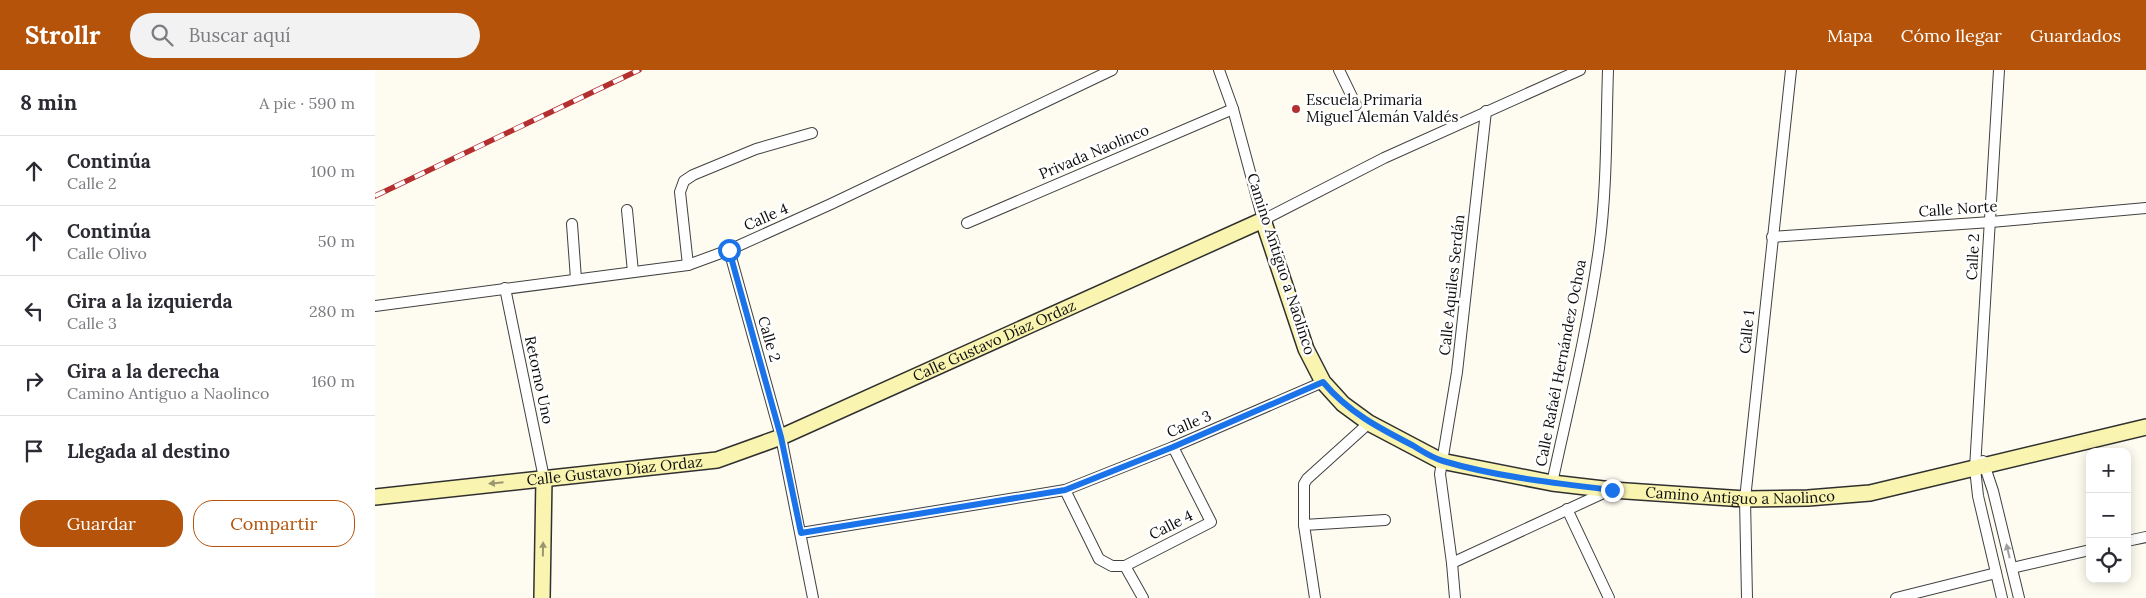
<!DOCTYPE html>
<html lang="es">
<head>
<meta charset="utf-8">
<style>
	body { margin:0; font-family:Lora,serif; background:#f2f2f3; color:#2b2b33 }
	.controls { position:absolute; right:15px; bottom:15px; display:grid; overflow:hidden; border-radius:10px; box-shadow:0 2px 12px #0003 }
	.controls button { width:45px; height:45px; display:grid; place-items:center; padding:0; border:0; border-bottom:1px solid #e1e1e2; background:#fff; color:#2b2b33; font:25px sans-serif }
	.stop { position:absolute; width:15px; height:15px; margin:-11px; border:4px solid #1a73e8; border-radius:50%; background:#fff }
	.stop.end { background:#1a73e8; border-color:#fff; box-shadow:0 1px 5px #0008 }
	.list { margin:0; padding:0; list-style:none }
	h2 { display:flex; justify-content:space-between; align-items:center; height:65px; margin:0; padding:0 20px; font-size:21px }
	h2 small { font-size:16px; font-weight:400; color:#7c7c81 }
	.list li { display:grid; grid-template-columns:32px 1fr auto; gap:15px; align-items:center; box-sizing:border-box; height:70px; padding:0 20px; border-top:1px solid #e1e1e2 }
	.list b { display:block; font-size:19px; white-space:nowrap }
	.list p { margin:0; font-size:16px; white-space:nowrap; color:#7c7c81 }
	.list em { font-size:16px; font-style:normal; color:#7c7c81 }
	.actions { display:flex; gap:10px; padding:15px 20px }
	.actions a { flex:1; padding:11px 0; border:1px solid #b45309; border-radius:20px; text-align:center; font-size:18px; color:#b45309 }
	.actions .main { background:#b45309; color:#fff }
	.icon { flex:none; width:28px; height:28px; fill:none; stroke:currentColor; stroke-width:2; stroke-linecap:round; stroke-linejoin:round }
	.map { position:relative; flex:none; width:1771px; height:528px; overflow:hidden }
	header { display:flex; align-items:center; gap:30px; box-sizing:border-box; height:70px; padding:0 25px; background:#b45309; color:#fff }
	header strong { font-size:24px }
	nav { display:flex; gap:28px; margin-inline-start:auto; font-size:18px }
	.search { width:350px; height:45px; background:#f2f2f3; display:flex; align-items:center; gap:12px; box-sizing:border-box; padding:0 18px; border-radius:28px; color:#7c7c81; font-size:19px }
	main { display:flex }
	aside { flex:1; background:#fff }
	.map>svg:first-child { display:block }
	.lines { fill:none; stroke-linecap:round; stroke-linejoin:round }
	.street-casing { stroke:#414141; stroke-width:12 }
	.secondary-casing { stroke:#303030; stroke-width:18 }
	.street { stroke:#fff; stroke-width:10 }
	.secondary { stroke:#f9f4b0; stroke-width:15 }
	.rail-casing { stroke:#b43030; stroke-width:5.5 }
	.rail { stroke:#fff; stroke-width:4; stroke-dasharray:11; stroke-linecap:butt }
	.oneway { fill:#9b986f }
	.oneway2 { fill:#9f9f9f }
	.route { stroke:#1a73e8; stroke-width:6 }
	.poi-dot { fill:#b43030; stroke:#fff; stroke-width:2 }
	.labels { text-anchor:middle; stroke-width:5; stroke-linejoin:round; paint-order:stroke }
	.poi-label { font-size:15px; fill:#0e0e0e; stroke:#fff; text-anchor:start }
	.street-label { font-size:15px; fill:#0e0e0e; stroke:#fff }
</style>
</head>
<body>
<header>
<strong>Strollr</strong>
<div class="search"><svg class="icon" aria-label="search" viewBox="0 0 24 24"><circle cx="10" cy="10" r="6"/><path d="M15 15l6 6"/></svg>Buscar aquí</div>
<nav><a>Mapa</a><a>Cómo llegar</a><a>Guardados</a></nav>
</header>
<main>
<aside>
<h2>8 min<small>A pie · 590 m</small></h2>
<ul class="list">
<li><svg class="icon" aria-label="ahead" viewBox="0 0 24 24"><path d="M12 20V5M6 11l6-6 6 6"/></svg><div><b>Continúa</b><p>Calle 2</p></div><em>100 m</em></li>
<li><svg class="icon" aria-label="ahead" viewBox="0 0 24 24"><path d="M12 20V5M6 11l6-6 6 6"/></svg><div><b>Continúa</b><p>Calle Olivo</p></div><em>50 m</em></li>
<li><svg class="icon" aria-label="left" viewBox="0 0 24 24"><path d="M17 20v-9H6M10 6l-5 5 5 5"/></svg><div><b>Gira a la izquierda</b><p>Calle 3</p></div><em>280 m</em></li>
<li><svg class="icon" aria-label="right" viewBox="0 0 24 24"><path d="M7 20v-9h11M14 6l5 5-5 5"/></svg><div><b>Gira a la derecha</b><p>Camino Antiguo a Naolinco</p></div><em>160 m</em></li>
<li><svg class="icon" aria-label="arrive" viewBox="0 0 24 24"><path d="M6 21V4h12l-3 4 3 4H6"/></svg><div><b>Llegada al destino</b></div></li>
</ul>
<div class="actions"><a class="main">Guardar</a><a>Compartir</a></div>
</aside>
<div class="map">
<svg width="1771" height="528" viewBox="0 0 1771 528">
	<rect width="100%" height="100%" fill="#fefcf0"/>
	<g class="lines">
		<g class="street-casing">
			<g id="street">
				<polyline points="844,0 858,39 888,150 1009,88 1205,0"/>
				<polyline points="964,0 981,35"/>
				<polyline points="1624,0 1600,398 1603,426 1627,528"/>
				<polyline points="252,140 258,202"/>
				<polyline points="592,153 858,39"/>
				<polyline points="197,154 201,209"/>
				<polyline points="1397,167 1616,152 1771,138"/>
				<polyline points="354,180 406,367 438,528"/>
				<polyline points="313,195 305,122 309,111 318,105 381,79 437,63"/>
				<polyline points="130,218 169,408"/>
				<polyline points="0,236 313,195 354,180 456,134 737,0"/>
				<polyline points="1608,391 1618,421 1644,528"/>
				<path d="M1177 413C1194 335 1213 258 1224 178 1232 120 1231 59 1233 0"/>
				<polyline points="690,420 724,489 737,496 750,496 768,528"/>
				<polyline points="1192,439 1234,528"/>
				<polyline points="929,455 1010,450"/>
				<polyline points="426,463 690,420 798,377 948,312"/>
				<polyline points="1752,471 1771,467"/>
				<polyline points="1077,493 1235,420"/>
				<polyline points="750,496 836,452 798,377"/>
				<polyline points="1637,498 1715,480"/>
				<polyline points="940,528 929,455 929,414 932,409 994,353"/>
				<polyline points="1080,528 1077,493 1065,404 1082,302 1111,41"/>
				<polyline points="1372,528 1370,429 1416,0"/>
				<polyline points="1521,528 1621,503"/>
			</g>
		</g>
		<g class="secondary-casing">
			<g id="secondary">
				<path id="s1" d="M0 427 342 390 406 367 888 150 931 279 948 312 968 334 994 353 1066 391 1177 413 1237 420 1370 429 1433 428 1495 423 1771 357"/>
				<polyline points="167,528 169,408"/>
			</g>
		</g>
		<use href="#street" class="street"/>
		<use href="#secondary" class="secondary"/>
		<g class="rail-casing">
			<polyline id="rail" points="0,126 264,0"/>
		</g>
		<use href="#rail" class="rail"/>
	</g>
	<defs><path id="oneway-solid" d="M-6-.8H1V-3.2L6.5 0L1 3.2V.8H-6Z" transform="scale(1.25)"/></defs>
	<g class="oneway">
		<use href="#oneway-solid" transform="translate(121 413) rotate(174)"/>
		<use href="#oneway-solid" transform="translate(168 479) rotate(-89)"/>
	</g>
	<use class="oneway2" href="#oneway-solid" transform="translate(1633 481) rotate(-103)"/>
	<g class="lines">
		<path class="route" d="M354 180 406 367 426 463 690 420 798 377 948 312C973 342 1004 358 1037 375 1047 381 1057 388 1068 391 1122 407 1181 413 1237 420"/>
	</g>
	<circle class="poi-dot" cx="921" cy="39" r="5"/>
	<g class="labels">
		<g class="poi-label">
			<text x="931" y="35">Escuela Primaria<tspan x="931" dy="17">Miguel Alemán Valdés</tspan></text>
		</g>
		<g class="street-label">
			<text transform="translate(719 82) rotate(-23)" y="5">Privada Naolinco</text>
			<text transform="translate(1583 139) rotate(-4)" y="5">Calle Norte</text>
			<text transform="translate(391 147) rotate(-24)" y="5">Calle 4</text>
			<text transform="translate(1598 187) rotate(-87)" y="5">Calle 2</text>
			<text transform="translate(906 194) rotate(72)" y="5">Camino Antiguo a Naolinco</text>
			<text transform="translate(1077 215) rotate(-84)" y="5">Calle Aquiles Serdán</text>
			<text transform="translate(1372 262) rotate(-84)" y="5">Calle 1</text>
			<text transform="translate(394 269) rotate(74)" y="5">Calle 2</text>
			<text dy="5" stroke="none"><textPath href="#s1" startOffset="646">Calle Gustavo Díaz Ordaz</textPath></text>
			<text transform="translate(1186 293) rotate(-79)" y="5">Calle Rafaél Hernández Ochoa</text>
			<text transform="translate(164 310) rotate(78)" y="5">Retorno Uno</text>
			<text transform="translate(814 354) rotate(-23)" y="5">Calle 3</text>
			<text dy="5" stroke="none"><textPath href="#s1" startOffset="241">Calle Gustavo Díaz Ordaz</textPath></text>
			<text dy="5" stroke="none"><textPath href="#s1" startOffset="1559">Camino Antiguo a Naolinco</textPath></text>
			<text transform="translate(796 455) rotate(-27)" y="5">Calle 4</text>
		</g>
	</g>
</svg>
<div class="controls">
<button>+</button>
<button>−</button>
<button><svg class="icon" aria-label="locate" viewBox="0 0 24 24"><circle cx="12" cy="12" r="6"/><path d="M12 2v4M12 18v4M2 12h4M18 12h4"/></svg></button>
</div>
<div class="stop" style="left:354px;top:180px"></div>
<div class="stop end" style="left:1237px;top:420px"></div>
</div>
</main>
</body>
</html>
